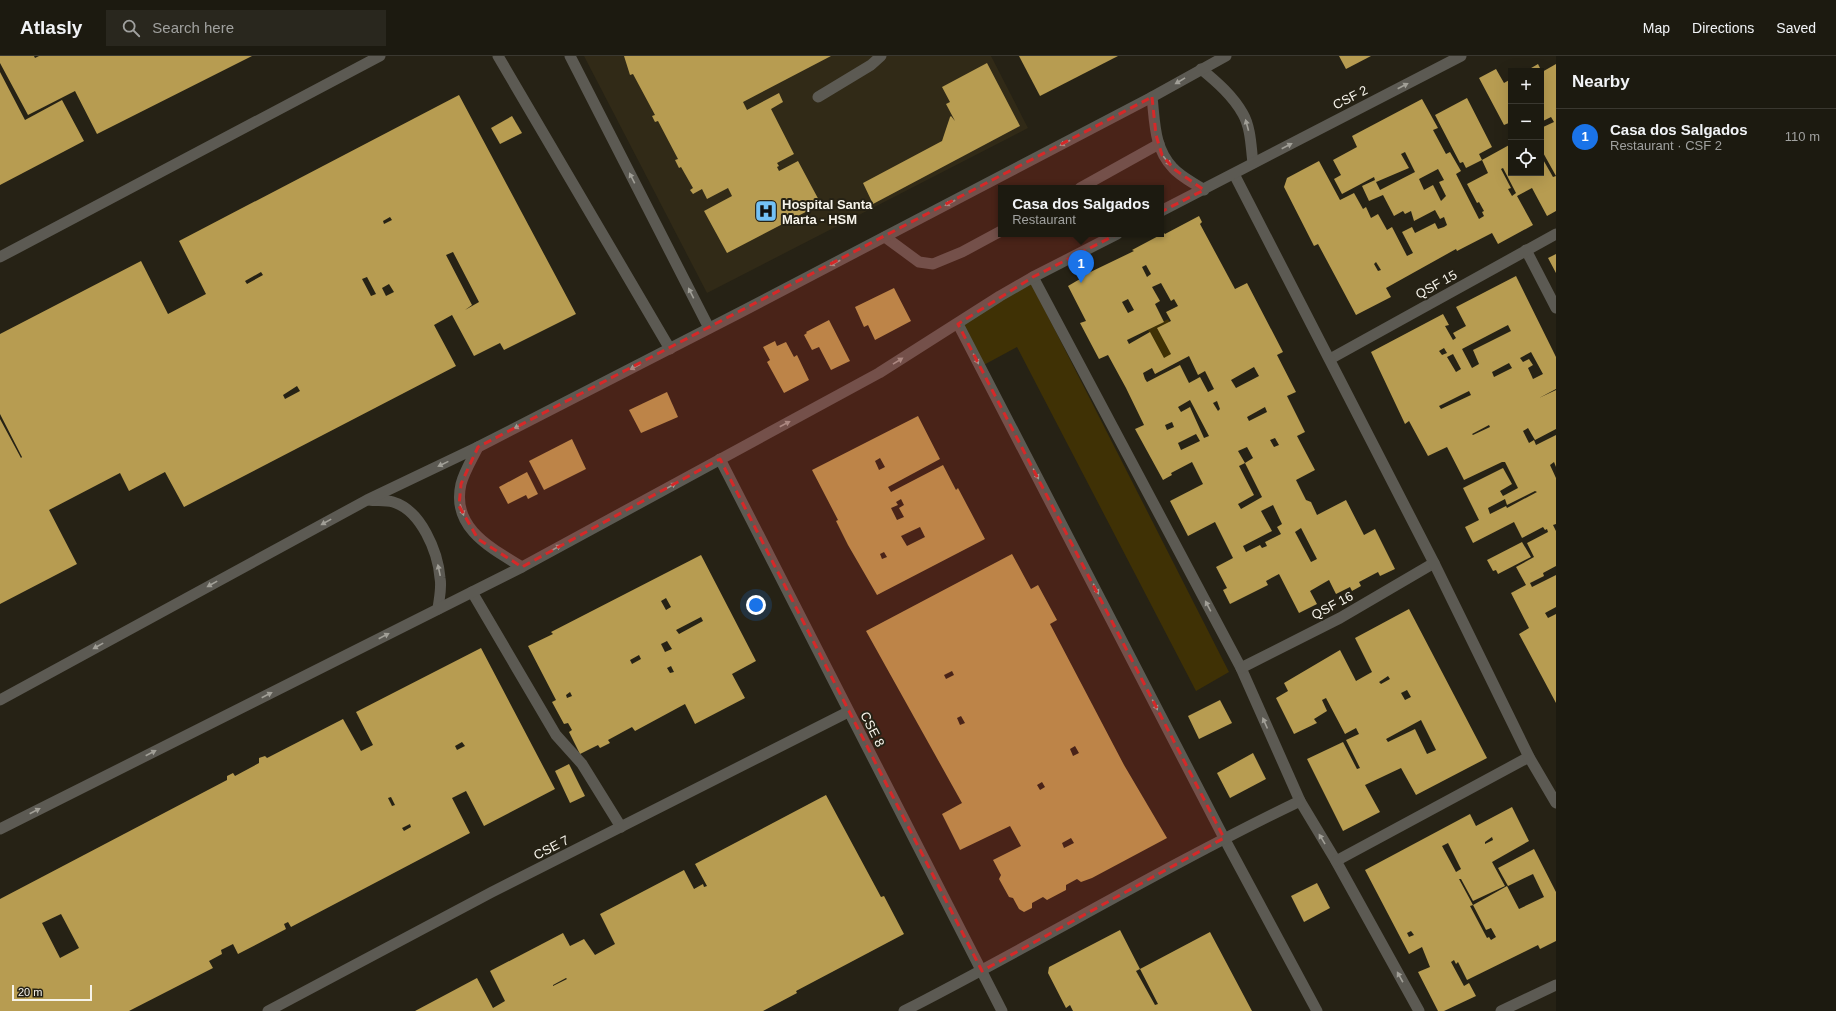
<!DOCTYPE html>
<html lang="en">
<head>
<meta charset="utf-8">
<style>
	body { margin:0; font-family:Helvetica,sans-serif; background:#29271e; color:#f1f3f6 }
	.controls { position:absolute; right:12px; top:12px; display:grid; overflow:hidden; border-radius:0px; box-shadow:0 4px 16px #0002 }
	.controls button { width:36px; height:36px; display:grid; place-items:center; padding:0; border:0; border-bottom:1px solid #3a3830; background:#1c1a10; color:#f1f3f6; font:20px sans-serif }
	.scale { position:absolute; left:12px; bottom:10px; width:80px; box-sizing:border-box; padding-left:4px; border:2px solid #f6f3ea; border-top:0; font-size:11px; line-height:14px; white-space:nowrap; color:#f6f3ea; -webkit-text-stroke:3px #262215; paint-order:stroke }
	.you { position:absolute; left:756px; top:549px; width:14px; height:14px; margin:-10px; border:3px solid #fff; border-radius:50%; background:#1a73e8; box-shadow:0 0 0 6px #1a73e833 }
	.badge { display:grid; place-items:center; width:26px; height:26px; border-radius:50%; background:#1a73e8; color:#fff; font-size:13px; font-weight:700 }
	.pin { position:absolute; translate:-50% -33px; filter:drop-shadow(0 1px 2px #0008) }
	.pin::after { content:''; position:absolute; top:21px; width:14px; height:12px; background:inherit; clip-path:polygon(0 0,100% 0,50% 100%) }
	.popup { position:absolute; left:998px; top:129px; width:166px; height:52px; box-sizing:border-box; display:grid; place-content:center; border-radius:0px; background:#1c1a10; filter:drop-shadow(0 1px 3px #0005); font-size:13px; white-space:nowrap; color:#a0a19f }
	.popup b { font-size:15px; color:#f1f3f6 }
	.popup::after { content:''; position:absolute; left:50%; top:100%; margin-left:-8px; border:8px solid transparent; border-top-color:#1c1a10 }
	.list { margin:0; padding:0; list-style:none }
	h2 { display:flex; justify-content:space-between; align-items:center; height:52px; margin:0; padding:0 16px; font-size:17px }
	h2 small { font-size:13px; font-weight:400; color:#a0a19f }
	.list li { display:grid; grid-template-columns:26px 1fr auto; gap:12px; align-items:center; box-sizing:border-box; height:56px; padding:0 16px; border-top:1px solid #3a3830 }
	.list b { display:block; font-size:15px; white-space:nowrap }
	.list p { margin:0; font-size:13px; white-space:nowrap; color:#a0a19f }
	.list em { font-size:13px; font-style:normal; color:#a0a19f }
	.icon { flex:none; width:22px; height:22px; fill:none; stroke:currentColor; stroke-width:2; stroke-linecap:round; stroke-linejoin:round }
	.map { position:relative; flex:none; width:1556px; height:955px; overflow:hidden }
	header { display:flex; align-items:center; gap:24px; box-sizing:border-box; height:56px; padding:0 20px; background:#1c1a10; border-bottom:1px solid #3a3830 }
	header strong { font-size:19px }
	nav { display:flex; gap:22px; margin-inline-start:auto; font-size:14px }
	.search { width:280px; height:36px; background:#29271e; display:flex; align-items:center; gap:10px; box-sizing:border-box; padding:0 14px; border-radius:0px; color:#a0a19f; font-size:15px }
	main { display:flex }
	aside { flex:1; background:#1c1a10 }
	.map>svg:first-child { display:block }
	.built { fill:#312a17 }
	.green { fill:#3f3105 }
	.building { fill:#b79c51; fill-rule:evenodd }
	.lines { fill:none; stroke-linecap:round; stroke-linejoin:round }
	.service { stroke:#5c5a53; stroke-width:11 }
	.minor { stroke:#5c5a53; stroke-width:11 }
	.tertiary { stroke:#5c5a53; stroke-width:11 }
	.oneway { fill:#a19f97 }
	.marked { fill:#d62828; fill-opacity:0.2; stroke:#d62828; stroke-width:3; stroke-dasharray:8 5; stroke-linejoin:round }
	.labels { text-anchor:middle; stroke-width:4; stroke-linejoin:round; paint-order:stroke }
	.street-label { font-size:13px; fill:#f6f3ea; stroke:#262215 }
	.poi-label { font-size:13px; font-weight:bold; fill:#f6f3ea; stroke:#262215; text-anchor:start }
</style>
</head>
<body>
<header>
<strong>Atlasly</strong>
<div class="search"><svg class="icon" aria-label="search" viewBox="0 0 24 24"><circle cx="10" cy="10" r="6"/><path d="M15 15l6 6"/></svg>Search here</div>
<nav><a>Map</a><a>Directions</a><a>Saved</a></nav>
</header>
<main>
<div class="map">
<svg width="1556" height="955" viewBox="0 0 1556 955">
	<rect width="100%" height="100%" fill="#262215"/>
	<polygon class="built" points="584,0 991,0 1028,72 707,237"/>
	<g class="green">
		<polygon points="1029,223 1229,616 1196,635 1017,291 980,311 958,268"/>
		<polygon points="1168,263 1187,300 1167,310 1148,274"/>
	</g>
	<g class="building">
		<polygon points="0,0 34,0 35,2 39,0 252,0 97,78 75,35 28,59 0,7"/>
		<polygon points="624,0 831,0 743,46 747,54 779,37 783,46 771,53 794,98 777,107 779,110 777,111 779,115 798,105 821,148 727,197 704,155 732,140 728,132 707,143 702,133 693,138 690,134 693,132 681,111 679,112 675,104 678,103 658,65 655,66 652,60 655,59 633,18 630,19"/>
		<polygon points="1019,0 1118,0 1040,40"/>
		<polygon points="1339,0 1371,0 1346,13"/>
		<polygon points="987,7 1020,70 873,148 863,127 942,85 950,61 951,60 955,65 946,48 950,46 942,31"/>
		<path d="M1538 8 1542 16 1556 8V155L1547 160 1532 132 1517 140 1533 169 1498 188 1492 177 1457 195 1456 193 1386 232 1391 241 1356 259 1318 188 1314 190 1284 131 1287 122 1319 105 1340 144 1354 137 1363 153 1366 151 1371 162 1378 158 1387 174 1392 171 1407 200 1413 197 1402 176 1412 171 1415 177 1435 167 1438 173 1444 171 1447 169 1444 161 1440 163 1435 154 1414 165 1411 155 1405 158 1403 155 1394 160 1383 139 1369 145 1362 130 1375 124 1374 121 1342 138 1334 123 1341 119 1333 104 1357 91 1352 80 1422 43 1438 72 1433 74 1446 98 1450 96 1461 115 1456 118 1479 163 1484 160 1482 156 1484 155 1479 146 1477 147 1467 128 1488 117 1482 104 1511 88V117H1541V100L1553 121 1556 120 1541 93V72L1554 66 1551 61 1541 66V15H1526ZM1405 96 1415 116 1380 134 1376 126 1409 112 1401 98ZM1503 112 1516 137 1512 140 1508 133 1511 132 1501 113ZM1438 113 1444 124 1439 126 1446 140 1441 145 1433 129 1424 134 1419 123ZM1376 206 1381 214 1378 215 1374 208Z"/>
		<polygon points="1496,13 1504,27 1511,23 1511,66 1504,69 1479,22"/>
		<polygon points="0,16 25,64 62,44 84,85 0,129"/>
		<path d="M459 39 576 258 504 294 500 287 474 300 452 259 434 269 456 310 184 451 165 416 129 435 120 417 49 454 77 508 0 548V363L21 402 22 401 0 358V278L141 205 168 258 206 238 179 185ZM390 161 392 164 384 168 383 165ZM453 196 479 246 465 254 472 249 446 199ZM261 216 263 219 247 228 245 225ZM367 221 376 238 371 240 362 223ZM389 228 394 236 386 240 382 232ZM297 330 300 335 285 343 283 339Z"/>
		<polygon points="1467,42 1492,91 1479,98 1482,104 1466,112 1463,106 1460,107 1435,59"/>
		<polygon points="512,60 522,77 500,88 491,72"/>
		<path d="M1199 160 1202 166 1200 168 1235 233 1247 227 1283 296 1277 299 1296 336 1287 340 1305 376 1297 380 1315 414 1296 424 1306 444 1311 446 1317 459 1346 444 1364 479 1375 473 1395 513 1380 520 1378 516 1359 526 1361 530 1352 535 1350 531 1336 538 1329 524 1310 535 1317 548 1299 557 1279 518 1266 525 1268 529 1230 548 1223 534 1227 532 1216 511 1233 502 1215 466 1188 480 1170 445 1203 428 1192 406 1171 417 1172 419 1163 424 1135 373 1144 369 1126 332 1108 299 1099 303 1080 267 1086 265 1068 230 1080 223V221L1134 195 1132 194 1164 177 1165 178ZM1146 209 1151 218 1147 221 1142 211ZM1161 227 1171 245 1174 243 1178 250 1166 256 1171 265 1157 272 1171 298 1164 302 1150 276 1129 288 1127 284 1164 266 1155 248 1160 245 1152 231ZM1128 243 1134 254 1128 257 1122 246ZM1189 300 1198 319 1205 315 1214 333 1208 336 1200 321 1189 327 1180 309 1147 326 1145 323 1143 317 1152 312 1155 318ZM1254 311 1259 320 1236 332 1231 324ZM1190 344 1209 380 1204 382 1190 351 1181 356 1178 351ZM1217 345 1220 353 1218 355 1213 347ZM1265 351 1267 356 1249 365 1247 361ZM1172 366 1174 371 1167 374 1165 369ZM1196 378 1200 385 1181 394 1178 387ZM1275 382 1279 389 1274 391 1270 384ZM1247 391 1253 402 1245 407 1238 395ZM1245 407 1262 441 1241 453 1238 448 1254 439 1239 410ZM1273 449 1282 468 1277 471 1281 478 1265 486 1267 490 1262 492 1260 489 1246 496 1243 490 1272 475 1261 455ZM1301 472 1317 503 1311 506 1295 476Z"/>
		<polygon points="1556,198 1556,217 1548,202"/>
		<path d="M1516 220 1556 301V333L1539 342 1556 334V373L1535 384 1528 372 1523 375 1529 387 1534 384 1536 389 1556 379V411L1554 406 1550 409 1556 422V468L1553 469 1556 475V510L1543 517 1544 520 1530 527 1532 531 1556 519V551L1545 557 1548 562 1556 558V647L1519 578 1529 572 1511 537 1526 529 1516 511 1534 501 1527 487 1548 476 1547 473 1545 474 1543 471 1522 482 1514 466 1473 487 1465 471 1479 464 1463 432 1503 412 1512 428 1500 435 1503 440 1518 432 1505 406H1502L1464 424 1447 391 1428 400 1409 365 1405 368 1371 296 1443 258 1449 269 1445 270 1453 284 1456 282 1453 277 1466 270 1456 251ZM1508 269 1511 275 1473 294 1479 308 1472 312 1462 293ZM1444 292 1447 297 1442 299 1439 295ZM1531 296 1543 318 1533 323 1528 312 1533 309 1529 303 1523 306 1520 302ZM1453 298 1461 313 1456 316 1447 301ZM1509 307 1512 312 1494 321 1492 316ZM1469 335 1471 339 1441 353 1439 350ZM1489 369 1490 371 1473 379 1472 378ZM1535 435 1537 436 1507 452 1506 450 1490 458 1488 452 1505 443 1507 449Z"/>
		<polygon points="894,232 911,265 875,284 868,269 864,271 855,251"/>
		<polygon points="829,264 850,305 831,314 819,291 812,294 804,279 807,277 806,276"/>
		<polygon points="775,285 777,290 786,286 794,301 797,299 809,324 784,337 767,306 770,304 763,291"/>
		<polygon points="667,336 678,361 641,377 629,354"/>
		<path d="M918 360 940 403 888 431 891 436 943 409 956 434 958 432 985 483 877 539 848 489 836 465 838 464 812 414ZM880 402 885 411 879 414 875 405ZM901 443 904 449 899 452 904 461 897 464 891 452 898 449 896 446ZM920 471 925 481 907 490 901 480ZM884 496 887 501 882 503 880 498Z"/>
		<polygon points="572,383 586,413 544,434 529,405"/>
		<polygon points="527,416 538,438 528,443 526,439 508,448 499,431"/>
		<polygon points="1522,486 1531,501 1498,518 1496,514 1493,515 1487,504"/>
		<path d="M1012 498 1031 533 1038 529 1057 564 1050 568 1124 709 1167 782 1092 822 1081 826 1077 823 1066 829V834L1047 844 1043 841 1032 847V852L1024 856 1019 853 1013 842 1009 841 999 823 1001 819 993 804 1021 790 1010 770 960 794 942 758 962 747 866 575ZM952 615 954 619 946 623 944 619ZM961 660 965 667 960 669 957 662ZM1075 690 1079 697 1073 700 1070 693ZM1042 726 1045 731 1040 734 1037 729ZM1071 782 1074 787 1064 792 1062 787Z"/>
		<path d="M701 499 756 605 732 618 745 642 695 668 685 648 635 675 632 671 608 684 610 687 600 692 598 689 580 698 569 676 572 674 568 667 564 668 552 646 556 644 528 590 553 578 551 576ZM666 542 671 551 666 554 661 545ZM701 561 703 565 679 578 676 574ZM667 585 672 593 665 596 661 588ZM639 599 641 603 632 608 630 604ZM671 610 674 616 670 617 667 612ZM570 636 572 640 567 642 566 639Z"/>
		<path d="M1409 553 1487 702 1416 739 1401 712 1365 729 1380 756 1343 775 1307 703 1343 686 1357 713 1360 712 1346 684 1359 678 1356 672 1345 678 1326 642 1322 644 1327 655 1314 663 1317 667 1294 678 1276 642 1288 635 1284 627 1340 594 1356 625 1372 616 1355 582ZM1388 620 1390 623 1381 628 1379 626ZM1407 634 1411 641 1405 644 1401 637ZM1421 664 1436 694 1427 698 1415 673 1388 686 1386 683Z"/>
		<path d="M481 592 555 733 484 770 466 735 452 742 470 777 291 871 288 866 284 868 286 873 238 898 233 888 221 894 222 898 209 905 213 912 129 955H0V843L227 724V720L233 717 235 720 259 707V702L265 700 267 702 343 663 361 695 373 689 356 656ZM462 686 465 690 457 694 455 690ZM391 741 395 749 392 750 388 742ZM410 768 411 771 404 775 402 772ZM61 858 79 892 60 902 42 867Z"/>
		<polygon points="1220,644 1232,667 1199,683 1188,660"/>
		<polygon points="1253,697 1266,723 1230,742 1217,717"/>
		<polygon points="569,708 585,740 570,747 555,715"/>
		<path d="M826 739 881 841 884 840 904 878 796 935 797 937 763 955H415L477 922 493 952 505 945 490 915 563 877 570 890 584 883 595 899 615 888 600 858 684 814 694 833 703 828 704 831 707 830 695 808ZM566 922 567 923 553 930V929Z"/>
		<path d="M1512 751 1529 785 1492 806 1505 830 1473 845 1461 823H1459L1473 849 1507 830 1519 853 1544 841 1533 818 1508 830 1498 812 1534 793 1556 836V885L1540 893 1538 889 1467 924 1458 906 1456 908 1454 904 1451 906 1464 930 1469 927 1476 940 1444 955H1438L1418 916 1430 911 1422 891 1409 898 1365 814 1470 758 1476 770ZM1492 781 1493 784 1485 788V786ZM1448 787 1461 813 1456 816 1442 790ZM1473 849 1486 874 1491 872 1496 881 1491 884 1489 881 1487 882 1470 850ZM1411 875 1414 879 1409 881 1407 877Z"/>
		<polygon points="1317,827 1330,852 1304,866 1291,840"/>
		<polygon points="1120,874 1140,913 1136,915 1155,949 1158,948 1140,913 1210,876 1252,955 1073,955 1070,949 1066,952 1048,917 1049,911"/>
	</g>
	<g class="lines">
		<g class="service">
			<polyline points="570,0 709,272"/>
			<polyline points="818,41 871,9 881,0"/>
			<polyline points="1080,132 1159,88"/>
			<polyline points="885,181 919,206 933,208 962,196 1001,175"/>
		</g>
		<g class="minor">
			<polyline points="498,0 670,293"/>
			<polyline points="1526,194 1556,252"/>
			<polyline points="0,201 380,0"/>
			<polyline points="1033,221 1241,612 1300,745 1336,805 1419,955"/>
			<polyline points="958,268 1224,782 1317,955"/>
			<polyline points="1330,303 1556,178"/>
			<polyline points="720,403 1002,955"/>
			<polyline points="472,536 556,679 582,708 621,771"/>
			<polyline points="1241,612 1340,562 1434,507"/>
			<polyline points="1336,805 1529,701"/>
			<polyline points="268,955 492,836 848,656"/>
			<path d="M904 955C1037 887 1165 810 1300 745"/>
			<polyline points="1501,955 1556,929"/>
		</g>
		<g class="tertiary">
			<path d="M1201 13C1217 26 1233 40 1243 58 1251 72 1251 92 1253 107"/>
			<path d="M1152 41C1155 67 1154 92 1173 112 1181 121 1194 127 1204 134"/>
			<polyline points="1234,118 1434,507 1529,701 1556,747"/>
			<polyline points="1161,155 1461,0"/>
			<path d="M478 391C472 403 464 416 461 428 451 472 491 492 522 511"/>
			<path d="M369 444C376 445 386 444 393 446 421 454 438 496 440 522 442 532 439 543 438 553"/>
			<polyline points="0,644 367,444 478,391 739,257 1152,41 1226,0"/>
			<polyline points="0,773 522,511 879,317 1000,240 1033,221 1117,178"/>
		</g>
	</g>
	<defs><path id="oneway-solid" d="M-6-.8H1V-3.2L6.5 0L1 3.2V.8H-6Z"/></defs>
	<g class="oneway">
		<use href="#oneway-solid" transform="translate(1180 25) rotate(149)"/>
		<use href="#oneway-solid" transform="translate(1403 30) rotate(-27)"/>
		<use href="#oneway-solid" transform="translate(1247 69) rotate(-105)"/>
		<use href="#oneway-solid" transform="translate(1065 87) rotate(152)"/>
		<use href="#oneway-solid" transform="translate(1287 90) rotate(-27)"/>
		<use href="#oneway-solid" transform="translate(1167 105) rotate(51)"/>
		<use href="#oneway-solid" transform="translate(632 122) rotate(-117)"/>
		<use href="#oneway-solid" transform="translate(950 147) rotate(152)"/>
		<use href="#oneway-solid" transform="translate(835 207) rotate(153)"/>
		<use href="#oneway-solid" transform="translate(691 237) rotate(-117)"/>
		<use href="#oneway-solid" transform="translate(976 303) rotate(63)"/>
		<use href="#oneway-solid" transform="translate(898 305) rotate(-32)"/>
		<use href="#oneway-solid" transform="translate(635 311) rotate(153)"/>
		<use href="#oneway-solid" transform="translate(785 368) rotate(-28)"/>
		<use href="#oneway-solid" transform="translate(519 370) rotate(153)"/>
		<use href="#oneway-solid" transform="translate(443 408) rotate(154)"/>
		<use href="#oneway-solid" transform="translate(1036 418) rotate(62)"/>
		<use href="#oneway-solid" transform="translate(671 430) rotate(-29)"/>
		<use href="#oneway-solid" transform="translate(462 454) rotate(72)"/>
		<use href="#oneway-solid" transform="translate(326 466) rotate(151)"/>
		<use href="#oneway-solid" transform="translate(556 492) rotate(-29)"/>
		<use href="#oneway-solid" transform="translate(439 514) rotate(-102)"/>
		<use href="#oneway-solid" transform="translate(212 528) rotate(151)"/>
		<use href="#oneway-solid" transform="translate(1096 533) rotate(63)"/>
		<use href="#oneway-solid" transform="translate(1208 550) rotate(-118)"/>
		<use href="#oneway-solid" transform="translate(384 580) rotate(-27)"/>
		<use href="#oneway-solid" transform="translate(98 590) rotate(151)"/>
		<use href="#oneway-solid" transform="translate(267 639) rotate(-27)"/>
		<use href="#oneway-solid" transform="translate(1155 649) rotate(63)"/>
		<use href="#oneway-solid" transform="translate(1265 667) rotate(-114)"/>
		<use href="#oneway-solid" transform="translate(151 697) rotate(-27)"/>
		<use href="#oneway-solid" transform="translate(35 755) rotate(-27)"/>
		<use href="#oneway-solid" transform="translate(1322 783) rotate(-121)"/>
		<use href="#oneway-solid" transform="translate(1400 921) rotate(-119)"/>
	</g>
	<path class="marked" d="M1152 41 1156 79 1162 99 1174 113 1204 134 1033 221 958 268 1224 782 982 915 720 403 522 511 478 483 459 450 461 428 478 391Z"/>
	<defs>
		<g id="hospital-square" transform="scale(1.15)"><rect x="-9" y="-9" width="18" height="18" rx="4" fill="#73c1f6" stroke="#262215"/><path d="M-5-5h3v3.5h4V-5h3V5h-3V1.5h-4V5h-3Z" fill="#111"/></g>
	</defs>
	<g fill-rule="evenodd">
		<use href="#hospital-square" x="766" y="155"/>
	</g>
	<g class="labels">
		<g class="street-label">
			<text transform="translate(1350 41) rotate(-27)" y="5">CSF 2</text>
			<text transform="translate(1436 228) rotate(-29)" y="5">QSF 15</text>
			<text transform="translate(1332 549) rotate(-28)" y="5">QSF 16</text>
			<text transform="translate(873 673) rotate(63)" y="5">CSE 8</text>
			<text transform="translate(551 791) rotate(-27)" y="5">CSE 7</text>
		</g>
		<g class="poi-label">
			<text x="782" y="153">Hospital Santa<tspan x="782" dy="15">Marta - HSM</tspan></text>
		</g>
	</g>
</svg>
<div class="controls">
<button>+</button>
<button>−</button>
<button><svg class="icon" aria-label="locate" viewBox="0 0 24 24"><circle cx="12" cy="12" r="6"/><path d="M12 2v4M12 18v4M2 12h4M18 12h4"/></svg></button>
</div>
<div class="scale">20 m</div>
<div class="you"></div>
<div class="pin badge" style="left:1081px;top:227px">1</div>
<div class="popup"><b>Casa dos Salgados</b>Restaurant</div>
</div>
<aside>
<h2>Nearby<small></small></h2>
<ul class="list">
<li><span class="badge">1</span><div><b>Casa dos Salgados</b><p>Restaurant · CSF 2</p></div><em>110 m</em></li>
</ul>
</aside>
</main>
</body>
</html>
